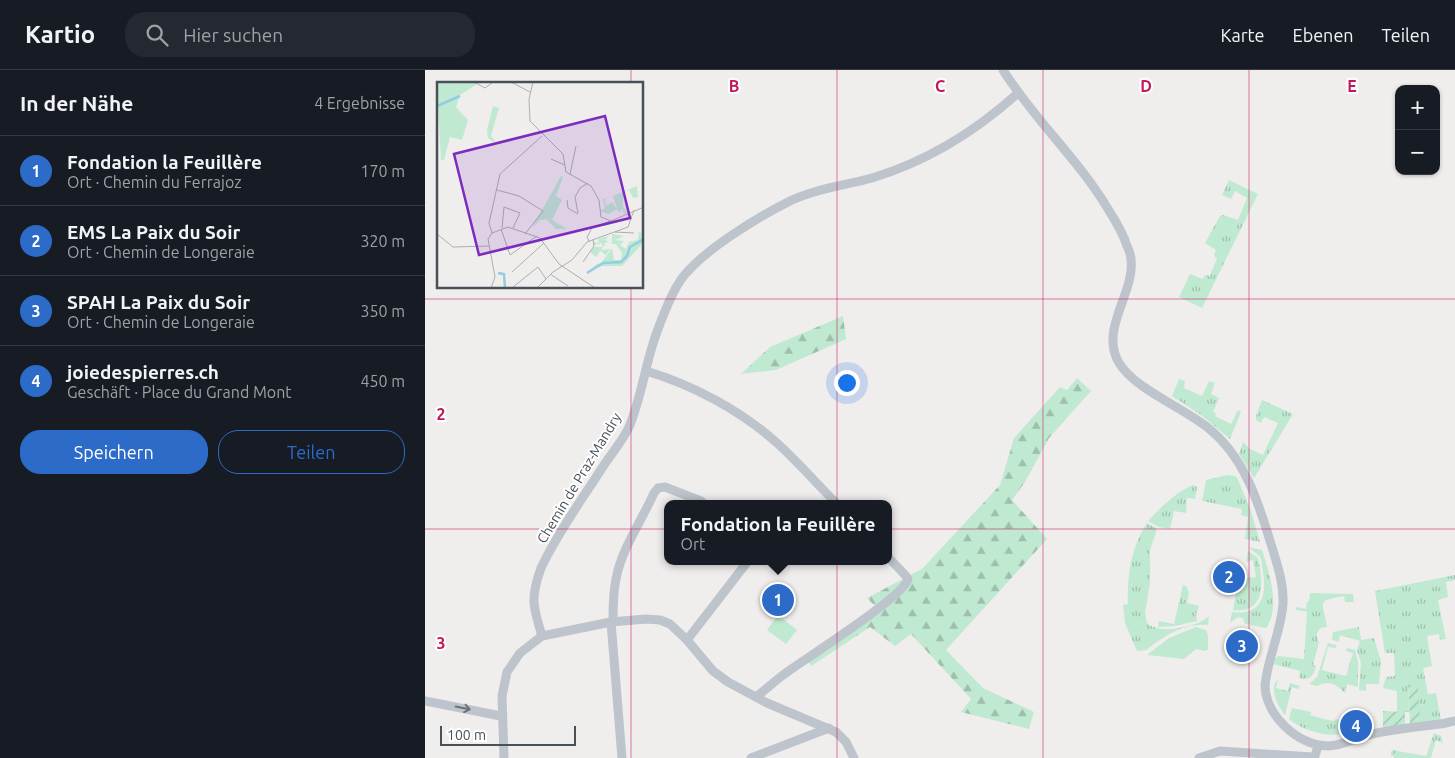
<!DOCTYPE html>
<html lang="de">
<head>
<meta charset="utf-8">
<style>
	body { margin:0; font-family:Ubuntu,sans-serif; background:#242831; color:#f1f3f6 }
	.controls { position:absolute; right:15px; top:15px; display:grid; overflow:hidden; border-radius:10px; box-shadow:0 1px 4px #0004 }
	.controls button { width:45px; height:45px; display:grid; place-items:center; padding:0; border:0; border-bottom:1px solid #363941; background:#171b24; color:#f1f3f6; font:25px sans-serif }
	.scale { position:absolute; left:15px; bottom:12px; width:136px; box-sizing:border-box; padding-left:5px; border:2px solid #485058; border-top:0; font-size:14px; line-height:18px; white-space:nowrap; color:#485058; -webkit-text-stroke:4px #fff; paint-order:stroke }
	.you { position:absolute; left:421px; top:312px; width:18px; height:18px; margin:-12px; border:4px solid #fff; border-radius:50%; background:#1a73e8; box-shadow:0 0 0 8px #1a73e833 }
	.badge { display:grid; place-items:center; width:32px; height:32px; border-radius:50%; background:#2d6bc9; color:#fff; font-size:16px; font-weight:700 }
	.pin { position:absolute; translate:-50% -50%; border:2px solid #fff; box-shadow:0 1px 5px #0006 }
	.popup { position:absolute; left:239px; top:430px; width:228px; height:65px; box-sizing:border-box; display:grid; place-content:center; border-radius:10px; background:#171b24; filter:drop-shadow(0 1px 4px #0005); font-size:16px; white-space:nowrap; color:#9ea1a6 }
	.popup b { font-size:19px; color:#f1f3f6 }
	.popup::after { content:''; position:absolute; left:50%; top:100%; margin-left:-10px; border:10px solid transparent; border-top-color:#171b24 }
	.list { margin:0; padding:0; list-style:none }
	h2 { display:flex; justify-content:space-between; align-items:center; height:65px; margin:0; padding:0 20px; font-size:21px }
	h2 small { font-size:16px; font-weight:400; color:#9ea1a6 }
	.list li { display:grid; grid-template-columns:32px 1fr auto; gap:15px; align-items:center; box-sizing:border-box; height:70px; padding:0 20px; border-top:1px solid #363941 }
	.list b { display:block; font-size:19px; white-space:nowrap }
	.list p { margin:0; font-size:16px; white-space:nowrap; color:#9ea1a6 }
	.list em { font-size:16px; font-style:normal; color:#9ea1a6 }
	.actions { display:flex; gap:10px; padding:15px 20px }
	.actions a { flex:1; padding:11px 0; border:1px solid #2d6bc9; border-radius:20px; text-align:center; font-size:18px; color:#2d6bc9 }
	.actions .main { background:#2d6bc9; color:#fff }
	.icon { flex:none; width:28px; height:28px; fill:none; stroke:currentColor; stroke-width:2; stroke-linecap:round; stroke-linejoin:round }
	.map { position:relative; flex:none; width:1030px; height:688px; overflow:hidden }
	header { display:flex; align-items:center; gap:30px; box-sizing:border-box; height:70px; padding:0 25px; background:#171b24; border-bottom:1px solid #363941 }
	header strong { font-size:24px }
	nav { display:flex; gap:28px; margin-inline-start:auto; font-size:18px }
	.search { width:350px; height:45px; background:#242831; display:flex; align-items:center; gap:12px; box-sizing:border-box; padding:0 18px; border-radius:20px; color:#9ea1a6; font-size:19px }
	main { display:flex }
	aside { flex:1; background:#171b24 }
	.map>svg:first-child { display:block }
	.grass { fill:url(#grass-tufts) }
	.forest { fill:url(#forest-firs) }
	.park { fill:#c0e9d1 }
	.garden { fill:url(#garden-furrows) }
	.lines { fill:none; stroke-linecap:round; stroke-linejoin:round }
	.street { stroke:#bdc4cb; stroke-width:9 }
	.oneway { stroke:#6b737a }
	.grid { fill:none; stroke:#c2185b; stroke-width:1; stroke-opacity:0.55 }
	.labels { text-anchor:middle; stroke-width:4; stroke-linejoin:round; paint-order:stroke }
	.street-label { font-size:14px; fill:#485058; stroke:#fff }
	.inset-river { fill:none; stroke:#92cde1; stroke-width:2.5 }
	.inset-road { fill:none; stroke:#adaeb1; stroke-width:1 }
	.view { fill:#7b2cbf; fill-opacity:0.15; stroke:#7b2cbf; stroke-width:2.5 }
	.inset-edge { fill:none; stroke:#485058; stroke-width:2.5 }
	.grid-label { font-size:16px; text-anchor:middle; font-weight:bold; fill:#c2185b; stroke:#fff; stroke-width:4; stroke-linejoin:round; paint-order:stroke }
</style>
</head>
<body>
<header>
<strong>Kartio</strong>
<div class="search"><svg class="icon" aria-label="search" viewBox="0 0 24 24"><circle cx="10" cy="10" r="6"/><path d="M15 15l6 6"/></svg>Hier suchen</div>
<nav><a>Karte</a><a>Ebenen</a><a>Teilen</a></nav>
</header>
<main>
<aside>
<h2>In der Nähe<small>4 Ergebnisse</small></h2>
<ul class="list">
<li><span class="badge">1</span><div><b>Fondation la Feuillère</b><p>Ort · Chemin du Ferrajoz</p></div><em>170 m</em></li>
<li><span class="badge">2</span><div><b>EMS La Paix du Soir</b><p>Ort · Chemin de Longeraie</p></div><em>320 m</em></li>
<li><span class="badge">3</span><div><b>SPAH La Paix du Soir</b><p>Ort · Chemin de Longeraie</p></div><em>350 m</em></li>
<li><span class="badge">4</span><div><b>joiedespierres.ch</b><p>Geschäft · Place du Grand Mont</p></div><em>450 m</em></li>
</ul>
<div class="actions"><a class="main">Speichern</a><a>Teilen</a></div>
</aside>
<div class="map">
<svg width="1030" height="688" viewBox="0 0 1030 688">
	<defs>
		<pattern id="grass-tufts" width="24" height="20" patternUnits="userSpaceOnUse" patternTransform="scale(1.25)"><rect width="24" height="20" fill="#c0e9d1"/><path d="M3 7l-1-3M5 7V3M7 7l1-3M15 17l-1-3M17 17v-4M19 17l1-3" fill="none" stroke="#9ebfac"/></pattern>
		<pattern id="forest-firs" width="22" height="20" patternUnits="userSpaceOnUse" patternTransform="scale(1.25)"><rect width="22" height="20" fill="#c0e9d1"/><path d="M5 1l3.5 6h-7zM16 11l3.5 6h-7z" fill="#9ebfac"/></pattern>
		<pattern id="garden-furrows" width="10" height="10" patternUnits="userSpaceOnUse" patternTransform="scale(1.25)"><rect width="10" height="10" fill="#c0e9d1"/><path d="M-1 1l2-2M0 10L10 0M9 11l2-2" fill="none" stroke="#9ebfac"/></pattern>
	</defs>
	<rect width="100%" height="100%" fill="#f0eded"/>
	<g class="grass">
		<polygon points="804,110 833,124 777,238 754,227 765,204 778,209 780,205 785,206 792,188 789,186 791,180 780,173 795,146 798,145 813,150 822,128 810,121 806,129 797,125"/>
		<polygon points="754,309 760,311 759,318 777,326 784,311 790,313 786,324 794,328 788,342 791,343 790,346 806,354 813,340 816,342 805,369 776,345 747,326"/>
		<polygon points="837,330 868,344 829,408 814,384 818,372 825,379 838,385 853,353 839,347 836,353 831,350 831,346"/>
		<polygon points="802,405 810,406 812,408 825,438 835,472 820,469 823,447 816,445 817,439 777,431 781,410"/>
		<path d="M768 415 772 417 770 429 762 428 761 443 749 441 745 459 734 457 723 451C736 437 750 423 768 415Z"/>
		<path d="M722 453 732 459 725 480V513L720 543 722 553C733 565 774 557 784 546L783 555C758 553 741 565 721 580L713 581 711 579 700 553 698 535 703 534C702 505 706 478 722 453Z"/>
		<path d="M823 477 837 480C844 501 856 538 841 558L820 554 818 548 813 547 805 553 807 542C836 546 842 526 838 502 837 497 837 491 835 487 832 483 826 480 823 477Z"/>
		<path d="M823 481 833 488C838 510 842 544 808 540L816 496 819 497 821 508 831 507 828 490 821 492Z"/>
		<polygon points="1030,505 1030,510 1021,512 1023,527 1013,530 1021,569 1015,570 1014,564 1002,566 1007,596 998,598 1003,624 1011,623 1016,650 995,653 983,616 984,642 972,642 972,621 958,618 961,607 970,606 969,583 960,583 950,521"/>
		<polygon points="758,515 761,516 764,522 762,533 774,536 771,544 772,551 749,556 733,557 734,551 749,554"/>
		<path d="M885 523 928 524 929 532H920L919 526C889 531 899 532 902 557L896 558C891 562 891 567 894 572L888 595 891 596C889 606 884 611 874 608L875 601 848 594 849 589 854 586 879 589 882 542 871 540V537L881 539 882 532 884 531Z"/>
		<polygon points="934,557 936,570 949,568 956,591 954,614 941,614 941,621 934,620 936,593 932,580 935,571 915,565 914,572 907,570 908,562"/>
		<path d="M903 573 911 575V578L903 577 897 600 921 606 928 583 921 581 922 578 930 580 933 592V617L922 614 920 623C912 615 904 609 892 616L884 614 892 607Z"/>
		<path d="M853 610 851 618 863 621 865 613 875 616 873 619 867 617 860 645C853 636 846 624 850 613Z"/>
		<path d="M867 638 886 642 885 645C893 647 901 650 909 651L910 649 929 654 927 660C910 671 878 661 864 649Z"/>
		<polygon points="1009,663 1016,666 1018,673 1011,670 1006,688 969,688 969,686 966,686 967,680 1001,686"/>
	</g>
	<g class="forest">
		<polygon points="418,246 421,269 351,300 316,304 345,277"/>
		<polygon points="652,308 666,321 624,368 600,412 587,430 622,469 521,580 558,618 609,642 604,659 536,642 546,629 486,564 470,576 445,557 386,596 380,586 450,536 442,528 497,499 575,415 589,368 635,317 642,320"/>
	</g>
	<g class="park">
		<polygon points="353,545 372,560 361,574 342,560"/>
		<polygon points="771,557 781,560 783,566 783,579 781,581 771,579 759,589 722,585 744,568"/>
	</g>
	<g class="garden">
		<polygon points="983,615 993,615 995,653 985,654"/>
		<polygon points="958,641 980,642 980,655 958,657"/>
	</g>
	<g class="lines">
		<g class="street">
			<path d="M578 0C609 49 653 89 683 139 690 150 698 163 702 176 704 180 706 186 706 190 710 223 674 259 694 293 710 319 757 337 782 357 819 386 833 431 846 474 852 494 859 513 858 534 856 561 843 587 840 615 840 645 873 676 903 676 917 676 930 668 943 665 967 659 991 657 1015 654 1021 654 1025 651 1030 651"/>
			<path d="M221 301C268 315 315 340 352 373 373 392 392 414 412 434"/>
			<path d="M188 551C188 537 188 523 191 509 196 480 217 450 229 423L233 418 240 417 276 431 279 434"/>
			<polyline points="186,552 197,688"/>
			<path d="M117 566C108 536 105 529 116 498 133 462 158 428 179 395 187 383 198 370 204 357 215 331 219 303 227 277 232 260 245 226 255 211 275 182 330 149 361 133 388 119 418 116 447 108 503 91 551 61 593 23"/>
			<polyline points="262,570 323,491"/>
			<path d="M331 627C340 620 349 612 358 605 379 589 479 527 483 509L481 506 463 487"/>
			<polyline points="0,631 76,646"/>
			<polyline points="79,688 77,626 82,602 95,583 117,566 186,552 221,549 235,550 245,554 262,570 288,601 303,612 342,633 411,662 421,672 429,688"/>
			<polyline points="326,688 404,658"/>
			<polyline points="774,688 795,681 887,687 890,686 893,676"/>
		</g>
	</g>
	<defs><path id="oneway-shaft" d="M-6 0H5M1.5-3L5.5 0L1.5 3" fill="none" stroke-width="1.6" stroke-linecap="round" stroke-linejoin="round" transform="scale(1.25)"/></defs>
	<use class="oneway" href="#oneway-shaft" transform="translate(38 638) rotate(11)"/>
	<path class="grid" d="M206 0V14M412 0V688M618 0V688M824 0V688M206 218V688M0 229H1030M0 459H1030"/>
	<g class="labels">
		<g class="street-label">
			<text transform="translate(154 408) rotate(-59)" y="5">Chemin de Praz-Mandry</text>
		</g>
	</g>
	<g transform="translate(12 12)">
		<rect width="206" height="206" fill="#f0eded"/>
		<path d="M200 104 201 115 196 116 192 108 186 110V124L190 131 187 132 185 126 183 131 180 127 172 132 163 129 168 126 166 117 172 115 168 117 169 124 175 120 180 127 176 114ZM202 150 205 151 202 158 189 167 185 179 165 180 175 166 177 178H184L185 171 179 162H175V152L187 154 178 158 187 159 183 163 189 167 192 160 201 158ZM172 154 168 158 174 161 169 160 164 168 173 167 169 173 163 169 159 175 153 170 157 165H165V161L157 163V160L162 161 161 157Z" fill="#c0e9d1"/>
		<path d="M0 0H43L23 13 19 25 31 38 25 58 13 55 7 78H4ZM56 24 62 26 54 54 60 62 51 56 50 48ZM124 94 126 95 119 114 125 118 115 138 130 147H119L109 137 103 138 95 146ZM206 153V161L185 184H165L149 191 160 182 184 179 189 167Z" fill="#c0e9d1"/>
		<path class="inset-river" d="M0 24 23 14M61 191 67 192 68 206M150 191 166 181 184 180 190 174 193 165 207 157"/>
		<path class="inset-road" d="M37 0 48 6 56 0M74 0 93 10M96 0 92 17 93 39 126 72 129 90 154 104 162 118 164 135 174 139 207 125M114 77 128 83M133 92 139 64M60 108 82 114 106 129 88 152M130 118 131 126 141 132M141 131 138 115 143 106 151 101M65 146 67 125 83 131 76 146M64 147 73 173 100 154M178 150 197 151M55 151 52 141 63 92 105 54M0 152 16 165 52 164M152 159 150 155 155 146 173 139M146 180 157 164 156 157M75 190 107 161M113 192 131 204M76 205 101 185 109 197M54 206 58 195 51 157 55 151 71 145 103 156 122 182 158 206M100 206 116 190 135 178 150 160 191 145 197 128"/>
		<path class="view" d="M168 34 193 136 42 173 17 72Z"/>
		<rect width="206" height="206" class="inset-edge"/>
	</g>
	<g class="grid-label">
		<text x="309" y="22">B</text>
		<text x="515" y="22">C</text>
		<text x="721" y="22">D</text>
		<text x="927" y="22">E</text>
		<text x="16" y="350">2</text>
		<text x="16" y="579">3</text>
	</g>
</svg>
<div class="controls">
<button>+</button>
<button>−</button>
</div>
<div class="scale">100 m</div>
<div class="you"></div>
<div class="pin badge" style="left:353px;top:530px">1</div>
<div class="popup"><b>Fondation la Feuillère</b>Ort</div>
<div class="pin badge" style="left:804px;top:507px">2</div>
<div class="pin badge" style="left:817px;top:576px">3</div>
<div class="pin badge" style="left:931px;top:656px">4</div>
</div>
</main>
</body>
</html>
